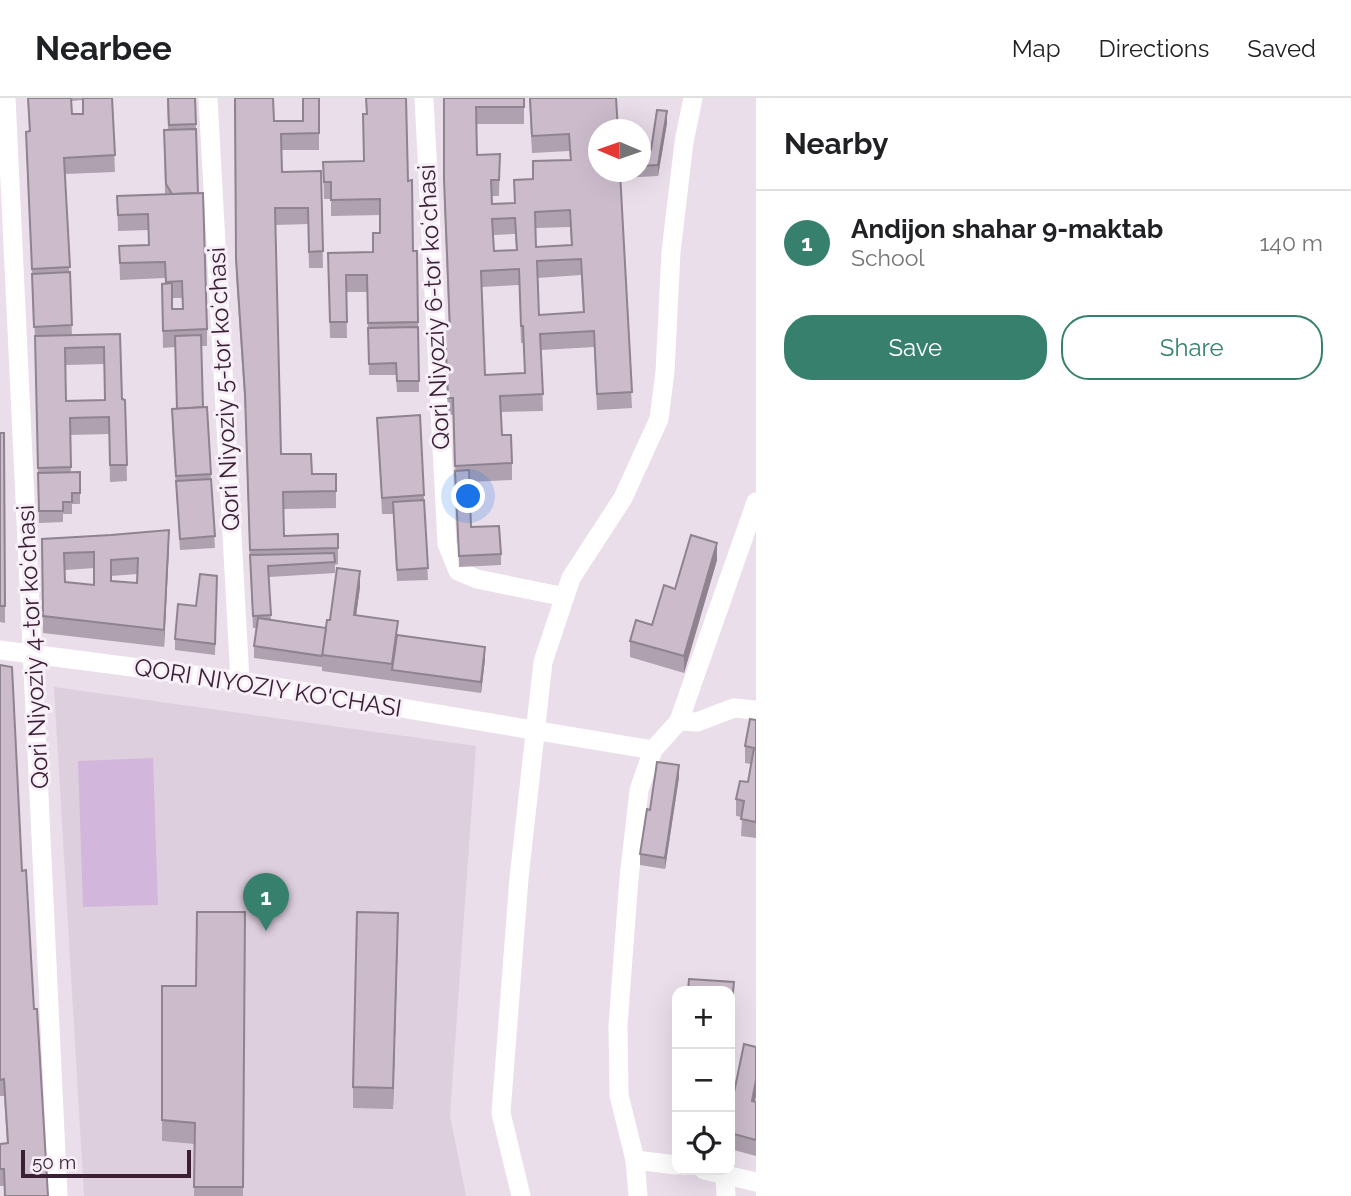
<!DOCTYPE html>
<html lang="en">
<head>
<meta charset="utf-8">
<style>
	body { margin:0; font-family:Raleway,sans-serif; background:#f6f6f6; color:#202124 }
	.controls { position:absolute; right:21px; bottom:21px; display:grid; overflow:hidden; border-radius:14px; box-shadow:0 7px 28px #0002 }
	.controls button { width:63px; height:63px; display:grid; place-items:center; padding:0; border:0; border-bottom:2px solid #e0e0e0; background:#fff; color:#202124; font:35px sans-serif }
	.compass { position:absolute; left:588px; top:21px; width:63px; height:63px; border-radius:50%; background:#fff; box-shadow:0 7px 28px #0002; rotate:272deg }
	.scale { position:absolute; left:21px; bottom:18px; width:170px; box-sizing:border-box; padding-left:7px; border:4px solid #3a1f35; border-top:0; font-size:19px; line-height:24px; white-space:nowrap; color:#3a1f35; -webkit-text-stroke:5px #f7eff7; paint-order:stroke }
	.you { position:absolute; left:469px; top:399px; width:24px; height:24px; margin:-18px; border:5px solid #fff; border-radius:50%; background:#1a73e8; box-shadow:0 0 0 10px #1a73e833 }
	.badge { display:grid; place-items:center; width:46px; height:46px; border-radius:50%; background:#36806d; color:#fff; font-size:23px; font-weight:700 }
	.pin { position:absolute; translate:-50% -58px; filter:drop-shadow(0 2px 4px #0008) }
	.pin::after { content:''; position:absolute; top:37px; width:24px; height:21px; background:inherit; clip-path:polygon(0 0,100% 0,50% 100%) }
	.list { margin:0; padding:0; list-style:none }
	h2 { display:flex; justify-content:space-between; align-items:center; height:91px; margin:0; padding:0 28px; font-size:30px }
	h2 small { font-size:23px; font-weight:400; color:#757577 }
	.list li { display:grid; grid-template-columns:46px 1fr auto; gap:21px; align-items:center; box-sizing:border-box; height:105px; padding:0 28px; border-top:2px solid #e0e0e0 }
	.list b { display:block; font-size:26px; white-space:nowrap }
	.list p { margin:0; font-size:23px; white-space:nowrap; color:#757577 }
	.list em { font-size:23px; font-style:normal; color:#757577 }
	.actions { display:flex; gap:14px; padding:21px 28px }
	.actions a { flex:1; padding:16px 0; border:2px solid #36806d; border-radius:28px; text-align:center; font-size:24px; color:#36806d }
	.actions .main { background:#36806d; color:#fff }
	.icon { flex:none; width:38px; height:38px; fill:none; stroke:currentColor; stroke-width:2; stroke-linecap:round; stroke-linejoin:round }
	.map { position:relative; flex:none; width:756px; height:1098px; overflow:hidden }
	header { display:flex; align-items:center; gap:42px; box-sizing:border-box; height:98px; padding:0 35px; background:#fff; border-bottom:2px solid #e0e0e0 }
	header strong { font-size:33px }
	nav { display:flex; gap:38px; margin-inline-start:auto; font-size:24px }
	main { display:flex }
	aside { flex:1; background:#fff }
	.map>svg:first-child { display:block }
	.built { fill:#decfde }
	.green { fill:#d3b6dc }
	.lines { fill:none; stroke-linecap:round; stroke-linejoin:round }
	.minor { stroke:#fff; stroke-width:19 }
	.wall { fill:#afa1af; fill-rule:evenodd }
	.shaded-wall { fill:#8e838e }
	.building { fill:#cbbbcb; stroke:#8e838e; stroke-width:2; fill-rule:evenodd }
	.labels { text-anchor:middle; stroke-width:6; stroke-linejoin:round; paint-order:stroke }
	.street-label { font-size:24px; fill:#3a1f35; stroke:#f7eff7 }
</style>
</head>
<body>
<header>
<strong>Nearbee</strong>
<nav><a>Map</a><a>Directions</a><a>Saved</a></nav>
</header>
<main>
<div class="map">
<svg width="756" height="1098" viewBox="0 0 756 1098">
	<rect width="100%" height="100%" fill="#eadeea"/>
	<polygon class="built" points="54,589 476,648 450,1018 466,1098 84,1098"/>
	<polygon class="green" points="153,660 158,807 83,809 78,663"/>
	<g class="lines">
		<g class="minor">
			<polyline points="6,0 58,1098"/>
			<polyline points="208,0 240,583"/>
			<polyline points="424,0 447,446 458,473 477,481 565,499"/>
			<polyline points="0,552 240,583 653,652"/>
			<polyline points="679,623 697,624 734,610 756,612"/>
			<polyline points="635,1062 677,1067"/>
			<polyline points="704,1072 756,1084"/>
			<polyline points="725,1076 726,1098"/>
			<polyline points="521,1098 501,1015 519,780 543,564 571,480 623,400 659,321 665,274 671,154 684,44 693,0"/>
			<polyline points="638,1098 635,1062 619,997 618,927 629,780 639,692 653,652 679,623 756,404"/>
		</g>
	</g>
	<g class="wall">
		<path d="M28 0H112L115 74 65 76 72 237 120 236 122 301 125 302 127 383 110 384 109 336 70 337 71 374H80V406H72V416H63V424L39 425 35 240 26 50V34L29 33ZM82 2 83 16H72L71 3ZM104 266 105 302 66 303V267Z"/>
		<path d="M167 0H195L198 95 207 231V248H201L203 309H207L215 450 180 452 172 328V311H177L175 249 163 250 162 202 165 186V180L120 182 119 148 149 147 148 132 118 133 117 98 165 96 164 32H168ZM172 200H182L183 211H172Z"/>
		<polygon points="234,0 274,23 303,23 319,0 319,52 281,52 282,74 321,73 323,170 309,170 308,126 275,127 281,356 312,376 336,376 336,410 283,411 284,438 338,436 338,466 335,467 335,475 269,479 271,522 326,530 330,522 360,489 356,517 398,537 485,561 481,595 322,573 322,569 254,560 254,548 256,530 253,530 250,469 245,312 236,177"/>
		<path d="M444 0H524V26H476L477 57 500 56 499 98H491L492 106 514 105V82L533 81 570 62 569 53 532 55 529 0H616L598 74H640V52H651L667 25 658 78 620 80 632 310 597 312 594 249 541 252 543 313 501 314 502 337 512 365V382L469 384 471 429 501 456V467L459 469 453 317H448L445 248V231H449L444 99ZM570 129 571 147 536 149V130ZM515 136 516 152 494 153 493 137ZM581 177 583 215 539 217 538 180ZM519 187 521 245H523L525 275 485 277 481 189Z"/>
		<polygon points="366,16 408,83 413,153 417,153 419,294 397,294 396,277 369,277 367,194 346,194 347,240 330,240 328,155 373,154 380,135 380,117 331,118 331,101 324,101 323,64 364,63"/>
		<polygon points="420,317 428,482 397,483 393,416 382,416 377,320"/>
		<polygon points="0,335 4,335 5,525 0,524"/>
		<path d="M42 441 169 448 164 549 43 535ZM94 470V487L65 484V472ZM137 476V485L111 483V478Z"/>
		<polygon points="717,462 684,575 630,559 630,543 652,527"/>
		<polygon points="217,478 215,557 175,552 175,541 196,508"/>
		<polygon points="0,567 22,773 48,1098 4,1098 4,1088 0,1088 0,1046 7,1045 4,998 0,998"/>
		<polygon points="756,622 756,740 741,738 742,719 736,718 736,701 748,684 751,666 745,665 745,648"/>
		<polygon points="679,679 665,771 640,767 640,756"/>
		<polygon points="245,814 243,1098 194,1098 195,1046 162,1043 162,888 196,888"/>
		<polygon points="398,836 393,1011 353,1010 353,989"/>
		<polygon points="730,893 734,896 732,915 730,915"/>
		<polygon points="756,949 756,998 755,1003 756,1004 756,1058 730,1051 730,1014"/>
	</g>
	<g class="shaded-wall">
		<polygon points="667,13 667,25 658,78 658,67"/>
		<polygon points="169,432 169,448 164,549 164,532"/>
		<polygon points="717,445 717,462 684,575 684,558"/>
		<polygon points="360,473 360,489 354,533 354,517"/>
		<polygon points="485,549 485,561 481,595 481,584"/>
		<polygon points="679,667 679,679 665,771 665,760"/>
		<polygon points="398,815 398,836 393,1011 393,990"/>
		<polygon points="756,982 756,998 752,1019 752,1003"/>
	</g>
	<g class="building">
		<polygon points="28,0 71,0 72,16 83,16 83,0 112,0 115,57 64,60 70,169 32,171 26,34 30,33"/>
		<polygon points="168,0 195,0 196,26 169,27"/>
		<polygon points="235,0 273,0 274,23 303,23 303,0 319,0 319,35 281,36 282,74 321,73 323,153 309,154 308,110 275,110 281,356 311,356 312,376 336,376 336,393 283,394 284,438 338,436 338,450 250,452 245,296 236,161"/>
		<polygon points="366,0 406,0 408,83 412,82 413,153 417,153 418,224 368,225 367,177 346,177 347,224 330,224 328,155 373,154 373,135 380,135 380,101 331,102 331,84 324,84 323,64 364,63 363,16 367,16"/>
		<path d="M444 0H524V9H476L477 57 500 56 499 82H491L492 106 515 105 514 82 533 81V63L571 62 569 36 532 38 530 0H616L618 32H598V74H620L632 294 597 296 594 233 540 236 543 296 500 298 502 337H511L512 365 455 368 453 300H448L445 231H450L444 82ZM570 112 572 147 536 149 535 114ZM515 120 517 152 494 153 492 121ZM581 161 584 214 539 217 537 163ZM519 171 521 228H523L525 275 485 277 481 173Z"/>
		<polygon points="657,12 667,13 658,67 640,68 640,52 651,52"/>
		<polygon points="196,31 198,95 172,96 166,86 164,32"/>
		<polygon points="203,95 207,231 163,233 162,186 172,185 172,211 183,211 182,183 166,184 165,164 120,165 119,148 149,147 148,116 118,117 117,98"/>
		<polygon points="70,174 72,227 34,229 32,176"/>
		<polygon points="418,229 419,283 397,283 396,265 369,266 368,230"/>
		<path d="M120 236 122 301 125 302 127 367H110L109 319 70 320 71 369 38 370 35 238ZM104 249 105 302 66 303 65 250Z"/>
		<polygon points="201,237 203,309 177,311 175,238"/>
		<polygon points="207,309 211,376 176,378 172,311"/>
		<polygon points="420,317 424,397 382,400 377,320"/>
		<polygon points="0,335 4,335 5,508 0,508"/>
		<polygon points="469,372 471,429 499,428 501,456 459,458 455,373"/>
		<polygon points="80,374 80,395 72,395 72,404 63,404 63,413 39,413 38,375"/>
		<polygon points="211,381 215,438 180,441 176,383"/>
		<polygon points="424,402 428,470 397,472 393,404"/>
		<path d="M169 432 164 532 43 518 42 441 111 437ZM94 454V487L65 484 64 455ZM138 460 137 485 111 483V462Z"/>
		<polygon points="691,437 717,445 684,558 630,543 636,522 652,527 664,487 675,491"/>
		<polygon points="334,455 335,464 268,468 271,517 253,518 250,457"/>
		<polygon points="337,470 360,473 354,517 398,523 392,566 322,557 327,522 330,522"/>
		<polygon points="200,476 217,478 215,546 175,541 178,506 196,508"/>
		<polygon points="258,520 326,530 322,558 254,548"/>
		<polygon points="397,537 485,549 481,584 392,572"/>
		<polygon points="0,567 12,569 22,773 26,772 34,911 37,911 48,1098 5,1098 4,1071 0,1071 0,1046 8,1045 4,981 0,982"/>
		<polygon points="750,621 756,622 756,724 741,721 744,703 736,701 740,683 748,684 754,650 745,648"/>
		<polygon points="657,664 679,667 665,760 640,756 647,711 650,712"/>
		<polygon points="197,814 245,814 243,1089 194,1089 195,1025 162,1022 162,888 196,888"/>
		<polygon points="357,814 398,815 393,990 353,989"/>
		<polygon points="689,881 734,884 732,904 730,904 730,893 688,893"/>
		<polygon points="744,946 756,949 756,982 752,1003 756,1004 756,1042 730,1035 730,1014"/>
	</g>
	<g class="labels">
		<g class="street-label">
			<text transform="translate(434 209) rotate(-93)" y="8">Qori Niyoziy 6-tor koʻchasi</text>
			<text transform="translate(224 291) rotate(-93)" y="8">Qori Niyoziy 5-tor koʻchasi</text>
			<text transform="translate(33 549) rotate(-93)" y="8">Qori Niyoziy 4-tor koʻchasi</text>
			<text transform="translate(268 590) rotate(9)" y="8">QORI NIYOZIY KO'CHASI</text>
		</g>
	</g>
</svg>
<div class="controls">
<button>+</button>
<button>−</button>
<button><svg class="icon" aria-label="locate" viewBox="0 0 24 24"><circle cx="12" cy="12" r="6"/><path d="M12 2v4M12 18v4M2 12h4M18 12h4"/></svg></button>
</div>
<svg class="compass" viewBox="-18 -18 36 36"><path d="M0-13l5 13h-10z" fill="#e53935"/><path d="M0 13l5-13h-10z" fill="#757577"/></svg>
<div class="scale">50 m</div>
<div class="you"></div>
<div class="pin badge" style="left:266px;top:833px">1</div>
</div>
<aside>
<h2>Nearby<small></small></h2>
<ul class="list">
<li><span class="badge">1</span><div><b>Andijon shahar 9-maktab</b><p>School</p></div><em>140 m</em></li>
</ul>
<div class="actions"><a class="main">Save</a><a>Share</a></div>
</aside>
</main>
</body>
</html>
